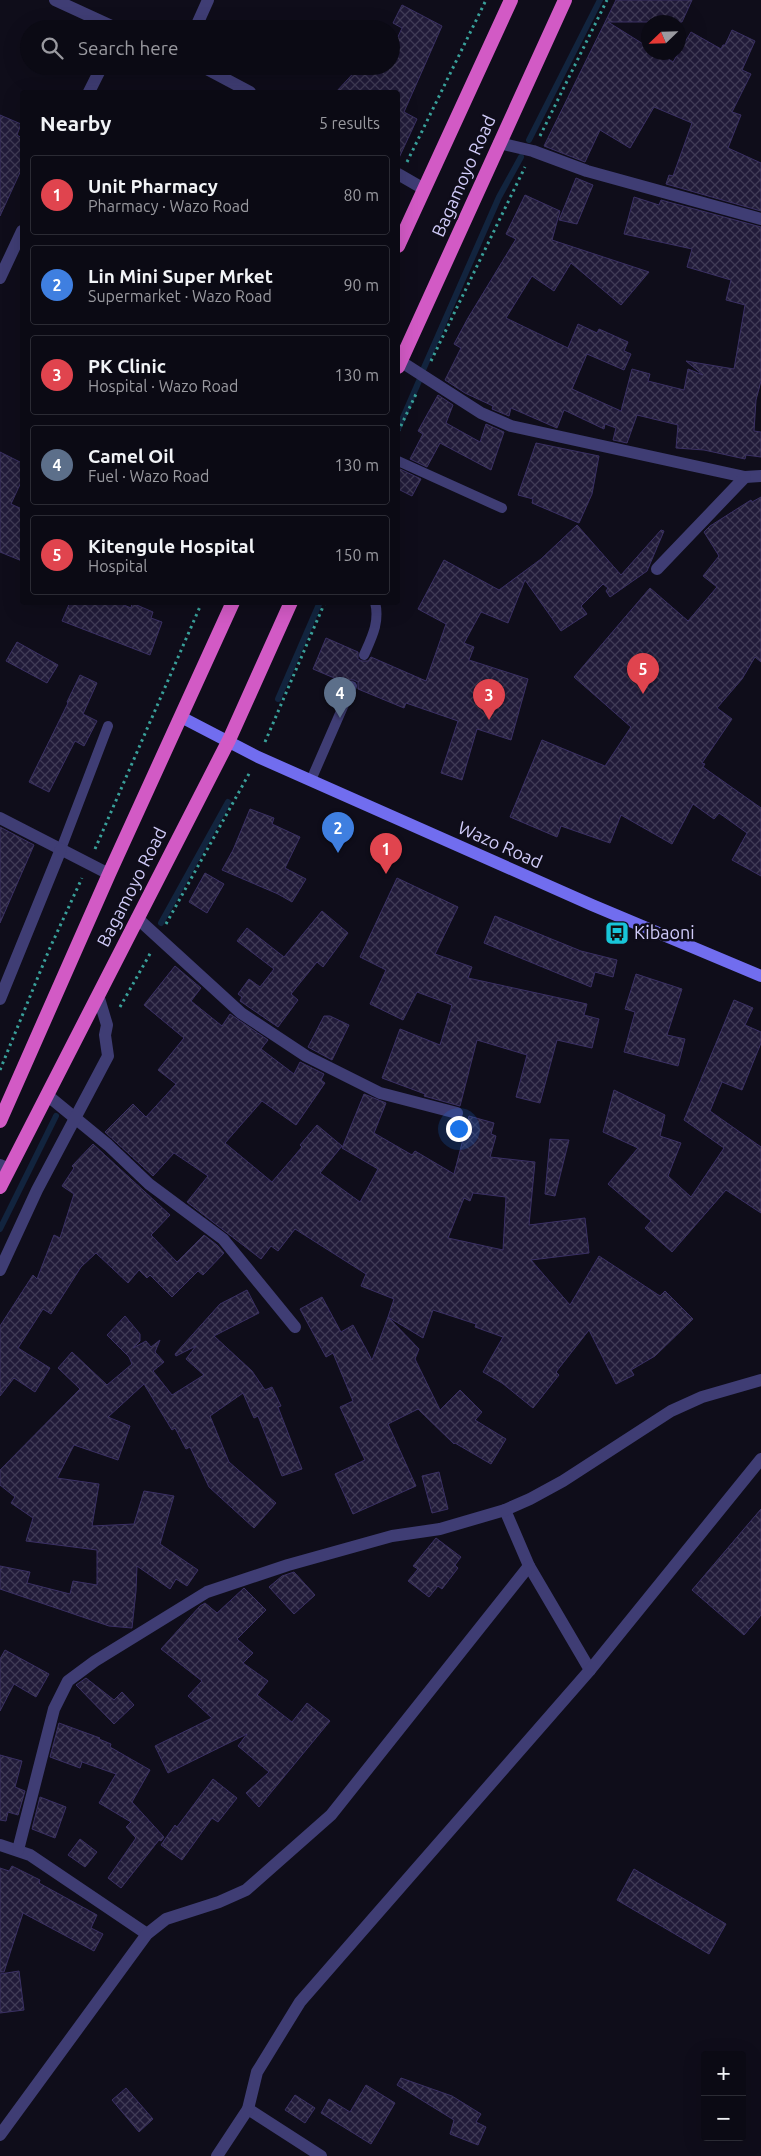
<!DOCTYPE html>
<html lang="en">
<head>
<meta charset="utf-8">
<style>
	body { margin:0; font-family:Ubuntu,sans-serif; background:#14131d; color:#f1f3f6 }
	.controls { position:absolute; right:15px; bottom:15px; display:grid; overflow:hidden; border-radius:5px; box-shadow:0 5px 20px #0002 }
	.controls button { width:45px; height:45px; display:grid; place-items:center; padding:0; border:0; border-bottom:1px solid #2b2b34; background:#0b0a14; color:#f1f3f6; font:25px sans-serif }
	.compass { position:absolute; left:641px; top:15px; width:45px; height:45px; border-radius:50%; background:#0b0a14; box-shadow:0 5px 20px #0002; rotate:247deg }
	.you { position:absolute; left:458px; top:1128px; width:18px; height:18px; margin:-12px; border:4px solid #fff; border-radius:50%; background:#1a73e8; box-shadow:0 0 0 8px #1a73e833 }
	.badge { display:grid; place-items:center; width:32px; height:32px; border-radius:50%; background:#0f766e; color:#fff; font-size:16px; font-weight:700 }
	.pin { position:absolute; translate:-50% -41px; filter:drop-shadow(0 1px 2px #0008) }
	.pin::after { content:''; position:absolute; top:26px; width:18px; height:15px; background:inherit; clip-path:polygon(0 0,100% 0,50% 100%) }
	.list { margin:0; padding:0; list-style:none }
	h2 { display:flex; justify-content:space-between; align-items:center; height:65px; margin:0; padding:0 20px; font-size:21px }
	h2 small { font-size:16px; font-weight:400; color:#9a9aa0 }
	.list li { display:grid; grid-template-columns:32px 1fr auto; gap:15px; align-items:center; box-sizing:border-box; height:80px; margin:0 10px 10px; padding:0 10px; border:1px solid #2b2b34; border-radius:5px }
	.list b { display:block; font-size:19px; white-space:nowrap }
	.list p { margin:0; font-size:16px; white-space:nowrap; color:#9a9aa0 }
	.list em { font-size:16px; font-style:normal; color:#9a9aa0 }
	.icon { flex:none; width:28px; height:28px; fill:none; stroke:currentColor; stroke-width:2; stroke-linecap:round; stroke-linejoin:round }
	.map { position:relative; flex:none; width:761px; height:2156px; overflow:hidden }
	.search { position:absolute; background:#0b0a14; box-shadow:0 5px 20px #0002; left:20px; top:20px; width:380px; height:55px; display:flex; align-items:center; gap:12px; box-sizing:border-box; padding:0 18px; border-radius:28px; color:#9a9aa0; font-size:19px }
	.panel { position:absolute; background:#0b0a14; box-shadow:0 5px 20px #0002; left:20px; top:90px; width:380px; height:515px; border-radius:5px }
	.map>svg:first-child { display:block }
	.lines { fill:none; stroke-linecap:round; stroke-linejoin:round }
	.stream { stroke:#12243e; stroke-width:6 }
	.building { fill:url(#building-cross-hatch); stroke:#3a3063; fill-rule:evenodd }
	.path { stroke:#39a09a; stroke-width:3; stroke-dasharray:2.5 4; stroke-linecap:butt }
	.service { stroke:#3f3d74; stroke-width:10 }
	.minor { stroke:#3f3d74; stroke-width:12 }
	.secondary { stroke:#716def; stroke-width:12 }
	.trunk { stroke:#d25ac5; stroke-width:14 }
	.labels { text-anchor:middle; stroke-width:5; stroke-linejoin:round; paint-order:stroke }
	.street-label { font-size:18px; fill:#d1ccf9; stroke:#0f0d1a }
	.poi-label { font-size:18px; fill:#d1ccf9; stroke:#0f0d1a; text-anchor:start }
</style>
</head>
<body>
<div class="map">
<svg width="761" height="2156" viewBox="0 0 761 2156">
	<defs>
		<pattern id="building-cross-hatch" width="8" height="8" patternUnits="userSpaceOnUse" patternTransform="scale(1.25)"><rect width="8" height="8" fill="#211b39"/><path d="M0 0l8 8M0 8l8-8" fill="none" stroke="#403b56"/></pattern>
	</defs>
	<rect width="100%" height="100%" fill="#0f0d1a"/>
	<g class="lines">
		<g class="stream">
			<polyline points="529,140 600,0"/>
			<polyline points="423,370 499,197 521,157"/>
			<polyline points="398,429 419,381"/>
			<polyline points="278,699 320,602"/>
			<polyline points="161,923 228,802"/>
			<polyline points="0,1229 56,1116"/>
		</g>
	</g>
	<g class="building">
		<polygon points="616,0 692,0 682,22 608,22 648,47 648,52 658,52 673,62 691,32 721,49 723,45 725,45 732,30 755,41 742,70 751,74 732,112 741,115 728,148 761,163 761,211 666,184 669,175 673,176 692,123 654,107 630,148 600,130 585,162 544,146"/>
		<polygon points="402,5 442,26 404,112 417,119 398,160 398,92 336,92 360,66 391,66 391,52 402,28 393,23"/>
		<polygon points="0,115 21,124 17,135 22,138 22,168 0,216"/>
		<polygon points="576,178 593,185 577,224 559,220"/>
		<polygon points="525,195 560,211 552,240 649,272 621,305 571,263 554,291 532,276 506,318 568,348 578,324 597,333 599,329 628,342 624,351 631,354 624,370 587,354 572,389 621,411 632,369 650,374 648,381 684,390 688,369 703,375 686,361 734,369 745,305 726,300 731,280 687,267 692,249 624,234 634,197 659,205 661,200 761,227 761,381 756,400 754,431 761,432 761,457 746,455 745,459 704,450 676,448 678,425 637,415 627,443 613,440 616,428 605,424 604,429 564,410 557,428 511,408 509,416 492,409 493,406 465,393 445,380 461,348 454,344 468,318 516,239 506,234"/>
		<polygon points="438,395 453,405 446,423 480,442 486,424 504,432 491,470 440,443 427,467 410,459 423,434 418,431"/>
		<polygon points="536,443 599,456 592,494 579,523 532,503 533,499 518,495"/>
		<polygon points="0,452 22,463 22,480 11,504 22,509 22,561 0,552"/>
		<polygon points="398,468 421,479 412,496 398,489"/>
		<polygon points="761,497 761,662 755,657 742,679 717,708 732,719 702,763 705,764 703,767 761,808 761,876 732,860 747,833 719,813 714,819 693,804 672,844 621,815 610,843 561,826 557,837 510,817 542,740 605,766 631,727 574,677 650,588 688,621 717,587 703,576 719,556 704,532 710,526 751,500 752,502"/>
		<polygon points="577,525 621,575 661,530 664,531 647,571 610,597 606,591 608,588 603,584 581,606 587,614 561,631 525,580 508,623 481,612 464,643 474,647 469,660 528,679 511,740 477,729 462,780 441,773 458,721 406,703 404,708 358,689 358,682 354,680 348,680 346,683 313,669 326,638 358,652 358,659 362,661 368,661 371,657 426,681 446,624 418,609 444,560 499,590 541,559"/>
		<polygon points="70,602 117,602 131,608 132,603 153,612 151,618 162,622 150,655 62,621"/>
		<polygon points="17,642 58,665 47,683 6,661"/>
		<polygon points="80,675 97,683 83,714 97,721 84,746 75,741 49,792 29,782 68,703 67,702"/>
		<polygon points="250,809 274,818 272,824 300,837 285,868 306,879 292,902 278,894 222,870 233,850"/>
		<polygon points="0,827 34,845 0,923"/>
		<polygon points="205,873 224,884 207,913 189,902"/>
		<polygon points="397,878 458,907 435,954 472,967 468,978 587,1004 584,1015 599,1019 592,1048 557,1040 540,1103 516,1097 527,1055 477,1040 460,1106 424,1096 425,1094 382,1078 400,1029 440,1045 452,1005 417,992 403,1020 370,1004 386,970 360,957"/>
		<polygon points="322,911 348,933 323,967 317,962 291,994 298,1000 278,1027 240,1001 242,997 238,994 249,979 260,987 274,969 237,941 247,928 284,957"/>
		<polygon points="495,916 581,951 617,960 613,977 595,972 591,987 484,943"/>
		<path d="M175 966 201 988 191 1001 222 1026 230 1014 268 1040 261 1049 294 1074 300 1062 324 1074 321 1080 325 1083 296 1125 262 1101 225 1143 272 1182 302 1147 300 1145 317 1125 342 1146 320 1173 360 1202 378 1169 342 1148 364 1094 386 1103 374 1133 412 1155 415 1151 454 1174 469 1116 494 1123 491 1134 496 1136 490 1157 535 1162 529 1225 585 1218 589 1253 531 1260 570 1305 599 1256 660 1296 665 1291 693 1319 655 1356 631 1370 634 1375 616 1384 589 1330 556 1372 559 1375 533 1408 502 1383 483 1372 503 1337 475 1327 476 1324 433 1310 423 1338 388 1317 394 1299 361 1286 366 1274 295 1229 278 1251 271 1246 261 1259 187 1202 208 1176 174 1153 153 1176 105 1132 133 1104 146 1117 176 1084 158 1070 184 1038 144 1005ZM473 1193 506 1197 503 1250 448 1238 464 1198 470 1201Z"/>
		<polygon points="636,974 682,989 667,1035 685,1039 678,1066 624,1052 635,1012 625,1009"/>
		<polygon points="734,1000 753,1008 745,1025 761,1032 761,1043 742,1090 722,1082 710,1111 761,1147 761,1213 726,1190 672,1252 645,1228 651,1221 608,1184 638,1148 603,1132 614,1090 665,1115 660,1136 681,1143 668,1176 691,1197 724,1148 684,1120"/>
		<polygon points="324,1016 330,1016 349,1025 332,1060 308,1047"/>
		<polygon points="550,1139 569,1140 555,1196 545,1194"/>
		<polygon points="93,1144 170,1215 151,1235 177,1262 204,1235 217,1245 224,1253 203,1275 198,1271 172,1297 150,1275 147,1278 139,1270 128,1283 96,1253 81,1267 51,1314 43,1309 18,1348 50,1368 35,1392 14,1378 0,1396 0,1326 33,1275 37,1279 54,1235 60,1238 74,1194 62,1186 74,1168 72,1166"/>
		<polygon points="247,1290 259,1313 214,1336 252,1371 265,1390 272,1387 281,1406 278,1407 302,1469 282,1476 258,1416 254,1418 243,1393 210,1416 229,1462 276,1503 254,1528 209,1487 190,1447 186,1449 175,1428 172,1430 144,1384 108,1417 130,1426 118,1460 74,1445 57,1478 99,1484 92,1526 134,1524 144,1491 174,1496 160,1544 198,1570 187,1586 176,1579 170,1589 137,1566 136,1591 132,1628 109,1626 0,1589 0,1566 30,1572 27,1583 70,1594 73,1581 97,1585 97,1550 26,1541 33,1518 11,1503 15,1497 0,1485 0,1470 80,1389 58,1368 72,1352 107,1385 132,1364 129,1357 107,1335 125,1316 140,1334 140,1341 133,1348 146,1341 151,1347 160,1340 155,1352 164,1362 153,1371 172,1395 204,1375 186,1359 196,1346 176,1356 175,1354 220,1304"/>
		<polygon points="322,1297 341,1332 353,1325 372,1360 388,1317 419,1349 415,1359 440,1410 460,1390 482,1412 475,1420 506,1439 491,1464 455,1443 454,1444 418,1409 388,1424 416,1486 353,1514 335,1474 365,1460 340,1407 353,1401 333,1353 326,1357 300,1309"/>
		<polygon points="439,1472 448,1509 432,1513 422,1476"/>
		<polygon points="761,1509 761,1615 744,1635 692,1590"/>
		<polygon points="436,1538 461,1557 455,1565 458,1568 442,1589 438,1586 429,1597 408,1581 418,1569 413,1566"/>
		<polygon points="294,1572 315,1595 294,1614 269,1587 282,1576"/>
		<polygon points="244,1588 266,1610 237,1639 253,1653 243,1663 268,1681 257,1695 292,1722 307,1703 330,1721 259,1807 246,1793 269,1772 238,1746 247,1734 168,1773 155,1746 212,1718 188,1696 202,1681 161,1649 200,1606 205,1603 217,1613"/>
		<polygon points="5,1650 49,1674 36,1697 14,1684 0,1711 0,1659"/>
		<polygon points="86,1678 114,1700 122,1692 134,1705 114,1724 76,1685"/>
		<polygon points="59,1723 100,1738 99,1739 111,1744 110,1747 150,1770 132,1802 164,1837 161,1841 159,1840 121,1888 108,1878 136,1838 126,1827 131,1822 99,1803 116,1774 82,1762 80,1768 50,1757"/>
		<polygon points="0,1755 22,1761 15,1787 25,1791 18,1815 8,1812 6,1821 0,1820"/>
		<polygon points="213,1779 237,1798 218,1822 212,1818 182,1860 161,1845 175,1825 177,1827"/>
		<polygon points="40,1797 66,1807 55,1838 32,1829"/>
		<polygon points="80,1839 97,1852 85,1867 68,1855"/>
		<polygon points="12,1866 40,1880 39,1883 97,1915 91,1928 103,1934 94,1951 23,1913 4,1972 0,1972 0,1868 9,1871"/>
		<polygon points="634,1869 726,1924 709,1954 617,1900"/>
		<polygon points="19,1971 24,2010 0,2013 0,1974"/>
		<polygon points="401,2078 452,2096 481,2114 476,2122 486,2127 478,2145 450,2134 454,2120 397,2085"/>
		<polygon points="366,2085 395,2103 371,2144 321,2113 329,2099 350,2112"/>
		<polygon points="126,2088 153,2119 139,2132 112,2100"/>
		<polygon points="295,2095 315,2108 305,2123 285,2110"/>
	</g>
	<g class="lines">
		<g class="path">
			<polyline points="540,136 607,0"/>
			<polyline points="407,162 486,0"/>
			<polyline points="431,361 525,167"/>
			<polyline points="398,432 417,392"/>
			<polyline points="265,742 325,602"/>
			<polyline points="95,849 202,602"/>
			<polyline points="166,924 250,772"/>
			<polyline points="120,1007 151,952"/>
			<polyline points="0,1070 49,950 82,878"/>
		</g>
		<g class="service">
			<polyline points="398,461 502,508"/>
			<path d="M364 655C372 637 380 622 375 602"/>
			<polyline points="311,780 352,686"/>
			<polyline points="61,849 108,726"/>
		</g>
		<g class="minor">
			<polyline points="55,0 118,29"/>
			<polyline points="195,29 208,0"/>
			<polyline points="201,66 250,92"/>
			<polyline points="89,92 102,66"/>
			<polyline points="499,143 533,151 587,171 761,219"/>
			<polyline points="398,174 424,189"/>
			<polyline points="0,278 22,231"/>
			<polyline points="400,361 481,413 511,426 745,477 761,476"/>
			<polyline points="657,569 745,477"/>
			<polyline points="0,818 109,874"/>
			<polyline points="137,918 241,1013 306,1056 380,1093 457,1113"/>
			<polyline points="0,999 61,849"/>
			<polyline points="47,1095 108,1145 149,1184 223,1239 295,1327"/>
			<polyline points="0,1165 9,1169"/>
			<polyline points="0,1270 37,1190 108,1056 105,1035 107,1025 98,995"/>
			<polyline points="505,1510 529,1566 590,1670"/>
			<polyline points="0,1845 30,1855 147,1934"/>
			<polyline points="18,1850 54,1709 68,1681 95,1661 207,1592 288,1565 392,1536 440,1529 505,1510 530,1499 563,1481 671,1411 702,1397 761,1380"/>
			<polyline points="248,2109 321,2156"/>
			<polyline points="0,2135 147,1934 166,1919 219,1902 246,1890 331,1815 529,1566"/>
			<polyline points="217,2156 248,2109 257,2072 300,2002 590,1670 761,1459"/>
		</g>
		<polyline class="secondary" points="181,717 258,757 592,905 761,976"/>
		<g class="trunk">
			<polyline points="398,246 511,0"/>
			<polyline points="398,367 565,0"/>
			<polyline points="0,1121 109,874 233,602"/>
			<polyline points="0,1187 229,740 291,602"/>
		</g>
	</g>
	<defs>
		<g id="bus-square" transform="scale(1.25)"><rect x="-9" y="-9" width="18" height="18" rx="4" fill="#18c6d9" stroke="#0f0d1a"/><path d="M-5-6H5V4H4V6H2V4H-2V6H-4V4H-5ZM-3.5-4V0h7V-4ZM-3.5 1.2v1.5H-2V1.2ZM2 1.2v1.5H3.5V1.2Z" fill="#111"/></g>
	</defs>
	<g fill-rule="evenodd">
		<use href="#bus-square" x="617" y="933"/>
	</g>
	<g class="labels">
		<g class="street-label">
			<text transform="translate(464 176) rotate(-66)" y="6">Bagamoyo Road</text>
			<text transform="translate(500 845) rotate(24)" y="6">Wazo Road</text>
			<text transform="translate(132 887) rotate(-63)" y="6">Bagamoyo Road</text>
		</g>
		<g class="poi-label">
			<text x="634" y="939">Kibaoni</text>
		</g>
	</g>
</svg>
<div class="controls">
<button>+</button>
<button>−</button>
</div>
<svg class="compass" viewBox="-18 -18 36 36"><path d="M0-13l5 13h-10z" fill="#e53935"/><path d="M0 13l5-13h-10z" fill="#9a9aa0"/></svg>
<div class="you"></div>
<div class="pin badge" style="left:386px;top:874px;background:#e0444e">1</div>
<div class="pin badge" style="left:338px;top:853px;background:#3f7fe0">2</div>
<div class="pin badge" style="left:489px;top:720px;background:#e0444e">3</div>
<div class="pin badge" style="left:340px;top:718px;background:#5c6f8a">4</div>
<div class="pin badge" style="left:643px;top:694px;background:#e0444e">5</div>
<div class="search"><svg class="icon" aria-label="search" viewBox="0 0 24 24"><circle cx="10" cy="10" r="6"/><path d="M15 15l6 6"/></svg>Search here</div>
<section class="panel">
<h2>Nearby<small>5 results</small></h2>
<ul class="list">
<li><span class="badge" style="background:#e0444e">1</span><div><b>Unit Pharmacy</b><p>Pharmacy · Wazo Road</p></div><em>80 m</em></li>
<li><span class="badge" style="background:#3f7fe0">2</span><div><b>Lin Mini Super Mrket</b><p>Supermarket · Wazo Road</p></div><em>90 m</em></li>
<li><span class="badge" style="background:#e0444e">3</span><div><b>PK Clinic</b><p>Hospital · Wazo Road</p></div><em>130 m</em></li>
<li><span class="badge" style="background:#5c6f8a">4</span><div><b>Camel Oil</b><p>Fuel · Wazo Road</p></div><em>130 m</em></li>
<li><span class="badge" style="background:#e0444e">5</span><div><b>Kitengule Hospital</b><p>Hospital</p></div><em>150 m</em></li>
</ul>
</section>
</div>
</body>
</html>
